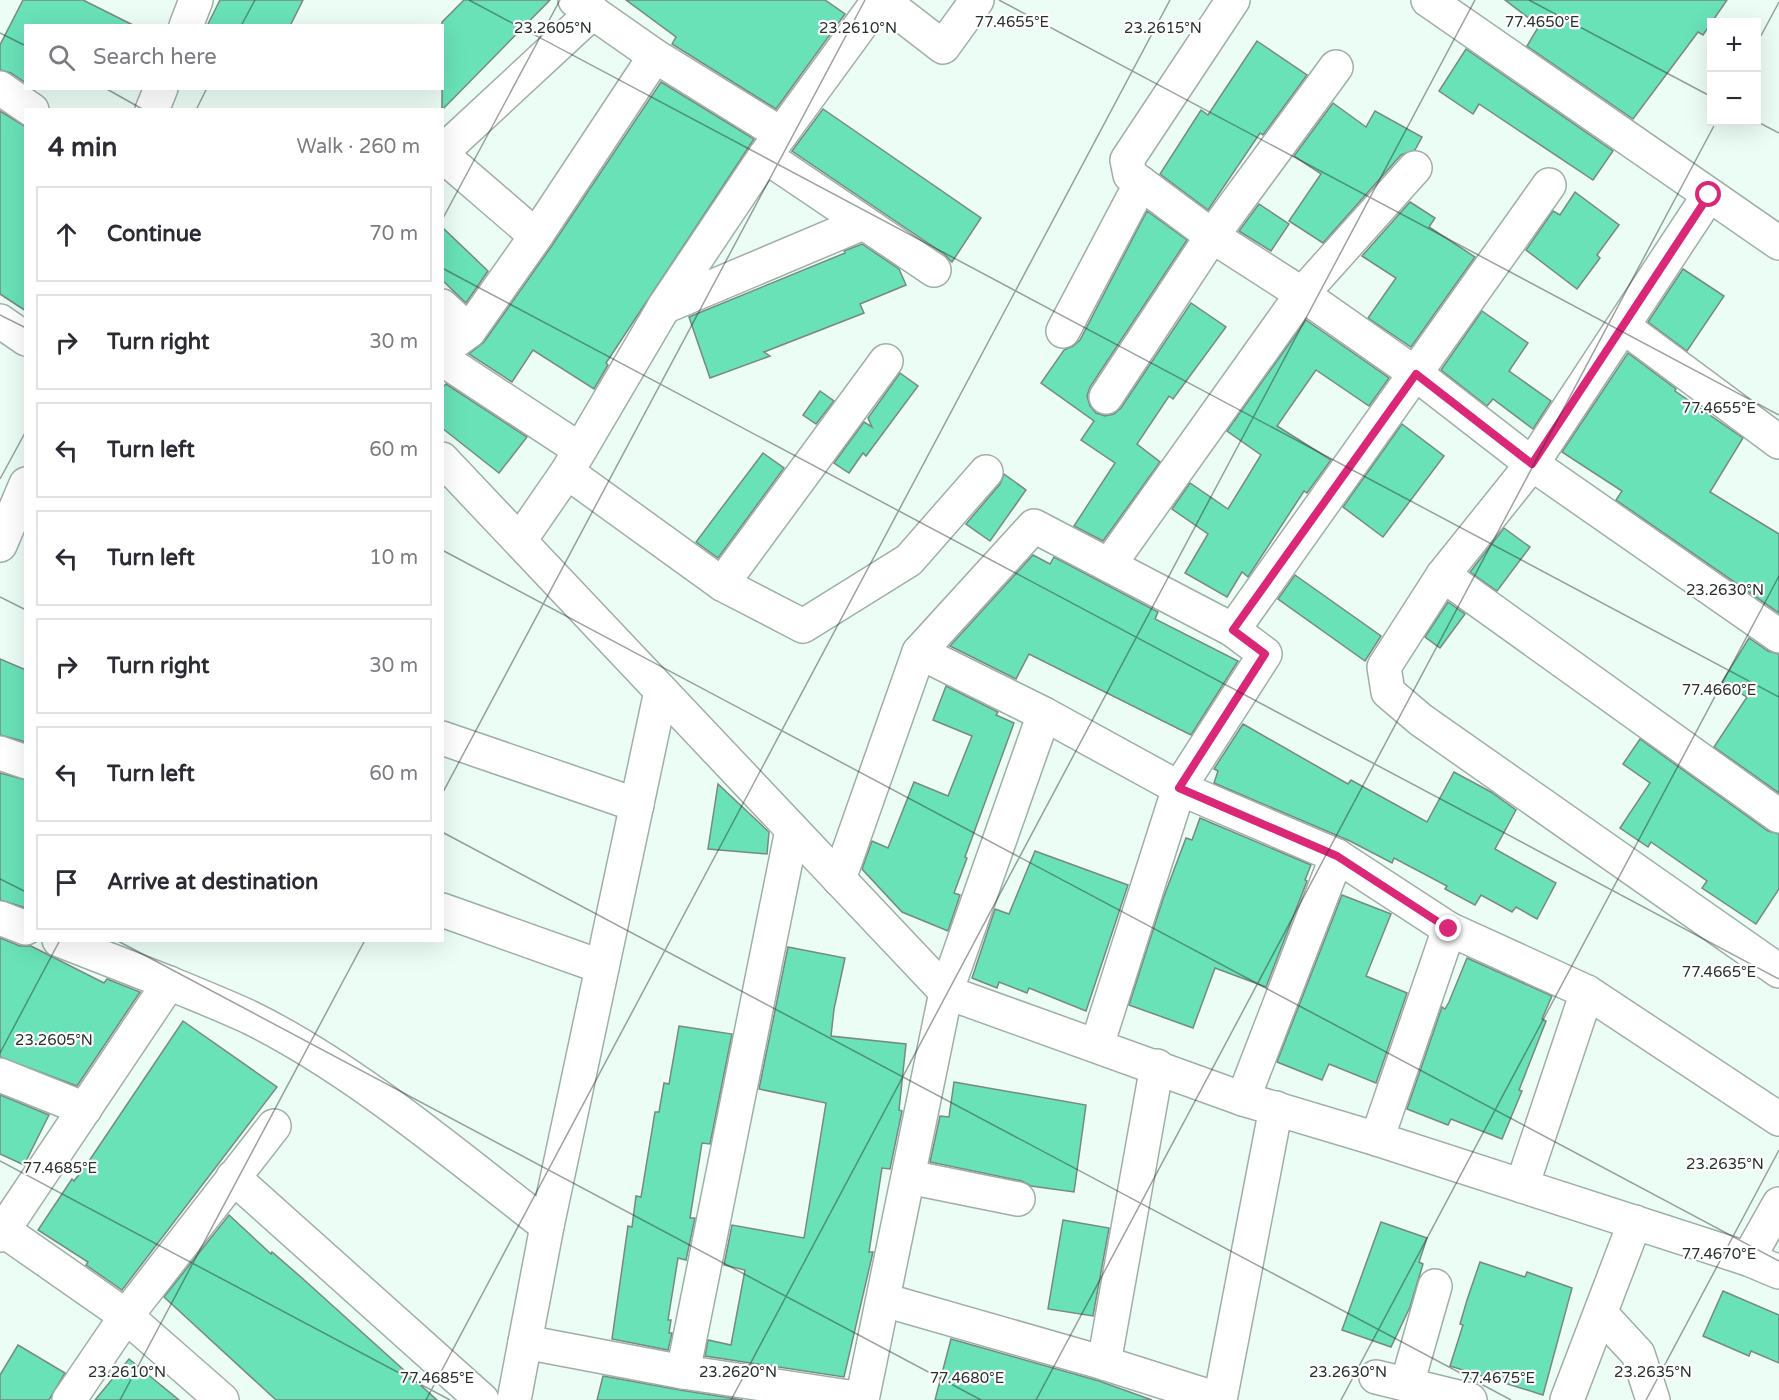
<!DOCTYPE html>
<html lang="en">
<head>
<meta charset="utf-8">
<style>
	body { margin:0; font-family:"Varela Round",sans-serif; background:#f7f7f7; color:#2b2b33 }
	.controls { position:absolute; right:18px; top:18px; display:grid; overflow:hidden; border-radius:0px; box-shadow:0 6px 24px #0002 }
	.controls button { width:54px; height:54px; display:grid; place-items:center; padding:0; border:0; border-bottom:2px solid #e1e1e2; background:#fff; color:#2b2b33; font:30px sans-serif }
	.stop { position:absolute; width:18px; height:18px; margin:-14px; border:4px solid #db2777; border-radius:50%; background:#fff }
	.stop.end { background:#db2777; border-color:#fff; box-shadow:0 2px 6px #0008 }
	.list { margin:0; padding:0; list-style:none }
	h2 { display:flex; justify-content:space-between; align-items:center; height:78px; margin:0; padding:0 24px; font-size:26px }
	h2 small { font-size:20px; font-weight:400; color:#7c7c81 }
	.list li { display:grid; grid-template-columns:39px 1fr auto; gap:18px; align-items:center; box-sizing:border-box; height:96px; margin:0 12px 12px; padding:0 12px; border:2px solid #e1e1e2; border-radius:0px }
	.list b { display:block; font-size:22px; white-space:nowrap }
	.list em { font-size:20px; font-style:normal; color:#7c7c81 }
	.icon { flex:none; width:33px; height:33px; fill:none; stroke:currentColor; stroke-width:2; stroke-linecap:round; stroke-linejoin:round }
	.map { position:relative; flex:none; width:1779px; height:1400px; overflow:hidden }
	.search { position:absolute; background:#fff; box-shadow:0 6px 24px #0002; left:24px; top:24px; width:420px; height:66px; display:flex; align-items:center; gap:15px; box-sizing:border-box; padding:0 21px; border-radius:0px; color:#7c7c81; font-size:22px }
	.panel { position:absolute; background:#fff; box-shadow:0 6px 24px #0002; left:24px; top:108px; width:420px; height:834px; border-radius:0px }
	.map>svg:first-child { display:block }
	.building { fill:#69e2b8; stroke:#798882; stroke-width:1.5 }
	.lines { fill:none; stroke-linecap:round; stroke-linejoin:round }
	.minor-casing { stroke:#9fafa8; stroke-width:36 }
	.minor { stroke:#fff; stroke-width:33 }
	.route { stroke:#db2777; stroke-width:8 }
	.ticks { fill:none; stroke:#282f2c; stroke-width:1.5; stroke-opacity:0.45 }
	.ticks-label { font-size:15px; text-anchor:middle; fill:#282f2c; stroke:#fff; stroke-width:4.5; stroke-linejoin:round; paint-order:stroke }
</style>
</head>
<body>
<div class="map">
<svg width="1779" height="1400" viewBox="0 0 1779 1400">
	<rect width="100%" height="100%" fill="#ecfdf6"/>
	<g class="building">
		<polygon points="23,0 83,0 135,26 26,26 26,83 11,73 0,70 0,45"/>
		<polygon points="220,0 303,0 290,26 207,26"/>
		<polygon points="464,0 550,0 442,110 442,22"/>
		<polygon points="626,0 825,0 845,14 776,109 672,44 676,37"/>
		<polygon points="1505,0 1727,0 1703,35 1698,32 1633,119 1527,46 1539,26"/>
		<polygon points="1257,41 1307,75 1263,135 1260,133 1208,210 1160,174 1201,110 1208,115"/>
		<polygon points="1466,49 1613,151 1593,180 1479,104 1473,114 1439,91"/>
		<polygon points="661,82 754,139 606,363 608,365 594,389 533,350 512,382 469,354 484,342 551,247"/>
		<polygon points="1333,103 1366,127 1375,111 1422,137 1415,150 1401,155 1323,243 1289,221 1321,174 1294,156"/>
		<polygon points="823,109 981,218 952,262 944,254 792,151"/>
		<polygon points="0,111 26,127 26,311 0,294"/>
		<polygon points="1575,192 1619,225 1597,255 1600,258 1577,289 1526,250 1553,211 1560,215"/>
		<polygon points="1410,202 1435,218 1429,227 1475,257 1411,347 1368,318 1396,278 1362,256"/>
		<polygon points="1259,204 1289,224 1271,251 1239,231"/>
		<polygon points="1147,211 1187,240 1090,387 1087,396 1090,406 1096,413 1105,416 1114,414 1121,408 1191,303 1226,327 1173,399 1169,396 1137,444 1160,462 1103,541 1074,526 1115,463 1081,440 1094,421 1041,383 1064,350 1073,346 1080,340"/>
		<polygon points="442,227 488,271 466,303 442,280"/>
		<polygon points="862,244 899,269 906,285 860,304 864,313 764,352 770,356 710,378 689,317 845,253 844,251"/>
		<polygon points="1683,269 1724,296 1687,351 1648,322"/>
		<polygon points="1482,311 1528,343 1509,371 1551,401 1533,429 1493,399 1487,406 1441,370"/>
		<polygon points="1306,320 1389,378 1369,406 1316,370 1277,426 1331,460 1307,493 1304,491 1248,577 1242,572 1227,597 1185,573 1208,534 1172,509 1190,483 1228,509 1261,455 1227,431"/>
		<polygon points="1628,353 1676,389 1675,391 1743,438 1710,492 1779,534 1779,613 1616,500 1622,491 1562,452"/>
		<polygon points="900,373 918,386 866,456 863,453 849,473 834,463 864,422 872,427 868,418"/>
		<polygon points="446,384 527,437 499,473 442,428 442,388"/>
		<polygon points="820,391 834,401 816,424 803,415"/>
		<polygon points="1402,424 1444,456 1383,537 1343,507"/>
		<polygon points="763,453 784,468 718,558 696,542"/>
		<polygon points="1004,474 1026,490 990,541 966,524 1000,484"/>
		<polygon points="1504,528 1530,547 1497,591 1470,572"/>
		<polygon points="1033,555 1050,564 1054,557 1158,612 1155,619 1238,661 1191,735 1029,654 1016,679 950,646"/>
		<polygon points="1295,575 1381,636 1365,661 1278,599"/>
		<polygon points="1448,602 1465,614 1440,648 1425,637"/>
		<polygon points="1749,638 1768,651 1779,654 1779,793 1714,747 1747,697 1722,682"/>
		<polygon points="0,659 26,670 26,742 0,735"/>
		<polygon points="946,686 998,712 996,715 1014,723 965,857 967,858 954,893 960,895 948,931 902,912 862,869 872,841 888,848 914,782 948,796 972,736 933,720"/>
		<polygon points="1243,724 1348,784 1351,780 1427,822 1454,772 1491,792 1516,810 1495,849 1556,883 1537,919 1516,907 1512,912 1481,895 1475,905 1445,889 1447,886 1394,858 1392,863 1350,841 1214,783 1218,771 1214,769"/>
		<polygon points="1640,739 1768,831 1779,834 1779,889 1756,924 1702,888 1707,881 1651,842 1648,847 1620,828 1650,783 1623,764"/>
		<polygon points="0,773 26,780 26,908 0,900"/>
		<polygon points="718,784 769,832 767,854 708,849"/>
		<polygon points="1200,818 1311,865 1305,880 1307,881 1266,987 1215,968 1193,1028 1129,1005 1163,899 1186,838 1192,840"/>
		<polygon points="1035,851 1128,885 1086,1011 1029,988 1027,993 999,982 997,988 972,978 995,909 1009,914"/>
		<polygon points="1342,895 1391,914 1366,976 1407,993 1376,1083 1329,1064 1322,1080 1277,1062"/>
		<polygon points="0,938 20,946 31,946 104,983 107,979 140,992 77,1086 0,1057"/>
		<polygon points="788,947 845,958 834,1009 831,1036 906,1044 899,1110 902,1111 890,1169 882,1168 869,1252 873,1252 844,1377 705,1356 708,1340 731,1345 745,1270 724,1265 732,1225 804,1238 826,1103 759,1089"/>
		<polygon points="1467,958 1552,996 1542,1019 1546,1021 1519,1090 1522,1091 1502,1139 1451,1119 1448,1125 1407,1109 1442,1007 1445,1009 1449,1002"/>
		<polygon points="183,1021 277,1087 122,1290 86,1265 88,1262 38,1230 72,1179 74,1181 85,1167"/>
		<polygon points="679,1026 732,1034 710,1144 702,1143 690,1218 695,1218 686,1260 678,1258 668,1320 671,1320 669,1333 672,1333 668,1350 612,1339 628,1226 632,1227 636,1196 641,1197 655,1112 659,1112 664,1083 669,1084"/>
		<polygon points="954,1082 1086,1105 1074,1192 1031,1186 1022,1181 930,1162 940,1116 949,1117"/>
		<polygon points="0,1095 49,1115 24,1165 0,1154"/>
		<polygon points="229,1215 271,1254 272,1252 302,1278 437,1400 276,1400 164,1297"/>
		<polygon points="1063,1220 1109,1228 1093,1316 1048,1309"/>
		<polygon points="1381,1222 1427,1238 1419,1262 1423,1264 1410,1307 1391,1347 1342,1330"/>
		<polygon points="1480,1262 1525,1277 1527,1272 1572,1288 1543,1395 1450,1366 1463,1325 1460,1324 1467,1300"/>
		<polygon points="1723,1291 1779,1315 1779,1363 1751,1351 1749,1356 1703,1336"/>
		<polygon points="951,1339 1099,1381 1152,1400 935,1400"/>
		<polygon points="18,1345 65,1373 49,1400 0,1400 0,1375"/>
		<polygon points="129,1359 179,1400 95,1400"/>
		<polygon points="603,1376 680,1390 743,1400 597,1400"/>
	</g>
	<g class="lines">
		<g class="minor-casing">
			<g id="minor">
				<polyline points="575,0 655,56 781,134"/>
				<polyline points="882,0 943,47 977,0"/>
				<polyline points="1233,0 1127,160 1130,175 1212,236 1302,294 1416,374 1532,464 1779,636"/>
				<polyline points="1428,0 1779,243"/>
				<polyline points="186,26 196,0"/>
				<polyline points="0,88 32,110"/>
				<polyline points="152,110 161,88"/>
				<polyline points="442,152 593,12"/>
				<polyline points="442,155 536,236"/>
				<polyline points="765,156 934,270"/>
				<polyline points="1709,195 1532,464 1443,575 1384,667 1388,692 1421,720 1779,971"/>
				<polyline points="442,306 469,331"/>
				<polyline points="664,307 863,223"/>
				<polyline points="0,321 26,339"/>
				<polyline points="1624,327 1779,442"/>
				<polyline points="1063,331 1141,183"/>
				<polyline points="442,351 469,331 536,236 655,56"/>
				<polyline points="442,359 579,449"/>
				<polyline points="1106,397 1212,236 1336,67"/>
				<polyline points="442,459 946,992 1243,1099 1377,1139 1748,1259 1779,1272"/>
				<polyline points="567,472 722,584 803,626 909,560 986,472"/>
				<polyline points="520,540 567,472 664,307 765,156 879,0"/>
				<polyline points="0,545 26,484"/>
				<polyline points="1109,565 1302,294 1415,168"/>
				<polyline points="1443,575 1779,816"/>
				<polyline points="722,584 886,361"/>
				<polyline points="1233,630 1549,185"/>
				<polyline points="919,652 1044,714 1179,788 1337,856 1449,929 1587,992 1779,1119"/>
				<polyline points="442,738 637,805"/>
				<polyline points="0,753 26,762"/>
				<polyline points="839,879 919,652 1034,526 1233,630 1265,654 1179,788 1097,1045"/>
				<polyline points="442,910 602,967"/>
				<polyline points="0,918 26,928"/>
				<path d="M169 983C195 994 223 1005 249 1017 353 1068 455 1155 547 1226"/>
				<polyline points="0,1075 85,1109"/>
				<polyline points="1243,1099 1337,856"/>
				<polyline points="1377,1139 1449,929"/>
				<polyline points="233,1177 482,1400"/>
				<polyline points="909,1177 1018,1199"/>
				<polyline points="1522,1186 1587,992"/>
				<polyline points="0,1228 126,1316 222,1400"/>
				<polyline points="0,1235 169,983 59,940"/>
				<polyline points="1748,1259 1779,1204"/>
				<polyline points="884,1300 1104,1363 1220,1400 1276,1108"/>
				<polyline points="1601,1314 1638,1354 1653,1400"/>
				<polyline points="525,1342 683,1372 862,1399"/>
				<polyline points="1104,1363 1157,1066"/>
				<polyline points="683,1372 792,830"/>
				<polyline points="1376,1377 1470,1400"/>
				<polyline points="1407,1384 1435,1286"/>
				<polyline points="69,1400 126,1316 274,1126"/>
				<polyline points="514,1400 547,1226 661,691"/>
				<polyline points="862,1400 946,992 1044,714"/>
				<polyline points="1567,1400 1635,1222"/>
			</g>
		</g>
		<use href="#minor" class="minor"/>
	</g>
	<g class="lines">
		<polyline class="route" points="1449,929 1337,856 1179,788 1265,654 1233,630 1416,374 1532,464 1709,195"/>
	</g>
	<path class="ticks" d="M469 0 1779 697M999 0 1779 415M1529 0 1712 97M241 26 255 0M0 33 26 46M1756 45 1779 2M105 88 144 110M196 110 207 88M1756 121 1779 133M442 220 560 0M442 268 1779 979M0 315 26 328M0 479 26 431M442 550 1779 1261M0 597 26 610M442 794 865 0M442 832 1511 1400M0 879 26 892M116 940 981 1400M0 1053 60 940M0 1161 450 1400M120 1400 365 940M426 1400 1170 0M731 1400 1475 0M1036 1400 1716 122M1341 1400 1779 576M1646 1400 1779 1150"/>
	<g class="ticks-label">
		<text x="1012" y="27">77.4655°E</text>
		<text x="1542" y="27">77.4650°E</text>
		<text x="553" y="33">23.2605°N</text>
		<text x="858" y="33">23.2610°N</text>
		<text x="1163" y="33">23.2615°N</text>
		<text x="1719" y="413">77.4655°E</text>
		<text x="1725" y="595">23.2630°N</text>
		<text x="1719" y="695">77.4660°E</text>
		<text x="1719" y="977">77.4665°E</text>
		<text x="54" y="1045">23.2605°N</text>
		<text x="1725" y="1169">23.2635°N</text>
		<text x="60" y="1173">77.4685°E</text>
		<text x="1719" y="1259">77.4670°E</text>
		<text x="127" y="1377">23.2610°N</text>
		<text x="738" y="1377">23.2620°N</text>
		<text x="1348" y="1377">23.2630°N</text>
		<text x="1653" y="1377">23.2635°N</text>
		<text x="437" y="1383">77.4685°E</text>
		<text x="967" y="1383">77.4680°E</text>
		<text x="1498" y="1383">77.4675°E</text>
	</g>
</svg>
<div class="controls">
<button>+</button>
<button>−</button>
</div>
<div class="stop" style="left:1709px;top:195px"></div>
<div class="stop end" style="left:1449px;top:929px"></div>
<div class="search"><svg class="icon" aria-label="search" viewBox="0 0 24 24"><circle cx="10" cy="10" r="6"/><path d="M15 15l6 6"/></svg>Search here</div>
<section class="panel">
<h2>4 min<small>Walk · 260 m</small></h2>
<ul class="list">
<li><svg class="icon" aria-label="ahead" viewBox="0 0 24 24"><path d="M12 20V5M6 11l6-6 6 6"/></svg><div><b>Continue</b></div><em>70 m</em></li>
<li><svg class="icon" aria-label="right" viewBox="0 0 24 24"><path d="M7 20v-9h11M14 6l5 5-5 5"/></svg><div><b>Turn right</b></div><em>30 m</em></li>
<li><svg class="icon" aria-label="left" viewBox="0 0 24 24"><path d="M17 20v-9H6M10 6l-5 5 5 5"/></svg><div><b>Turn left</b></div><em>60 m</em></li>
<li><svg class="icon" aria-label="left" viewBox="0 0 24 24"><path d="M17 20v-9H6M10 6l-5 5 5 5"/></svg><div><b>Turn left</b></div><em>10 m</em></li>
<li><svg class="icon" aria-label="right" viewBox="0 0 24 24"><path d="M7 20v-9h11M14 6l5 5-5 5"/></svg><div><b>Turn right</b></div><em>30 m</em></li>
<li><svg class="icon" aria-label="left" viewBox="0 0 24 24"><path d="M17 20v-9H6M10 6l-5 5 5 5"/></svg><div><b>Turn left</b></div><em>60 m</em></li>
<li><svg class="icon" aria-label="arrive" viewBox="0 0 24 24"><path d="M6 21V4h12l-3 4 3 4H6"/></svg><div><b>Arrive at destination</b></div></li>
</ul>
</section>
</div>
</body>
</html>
